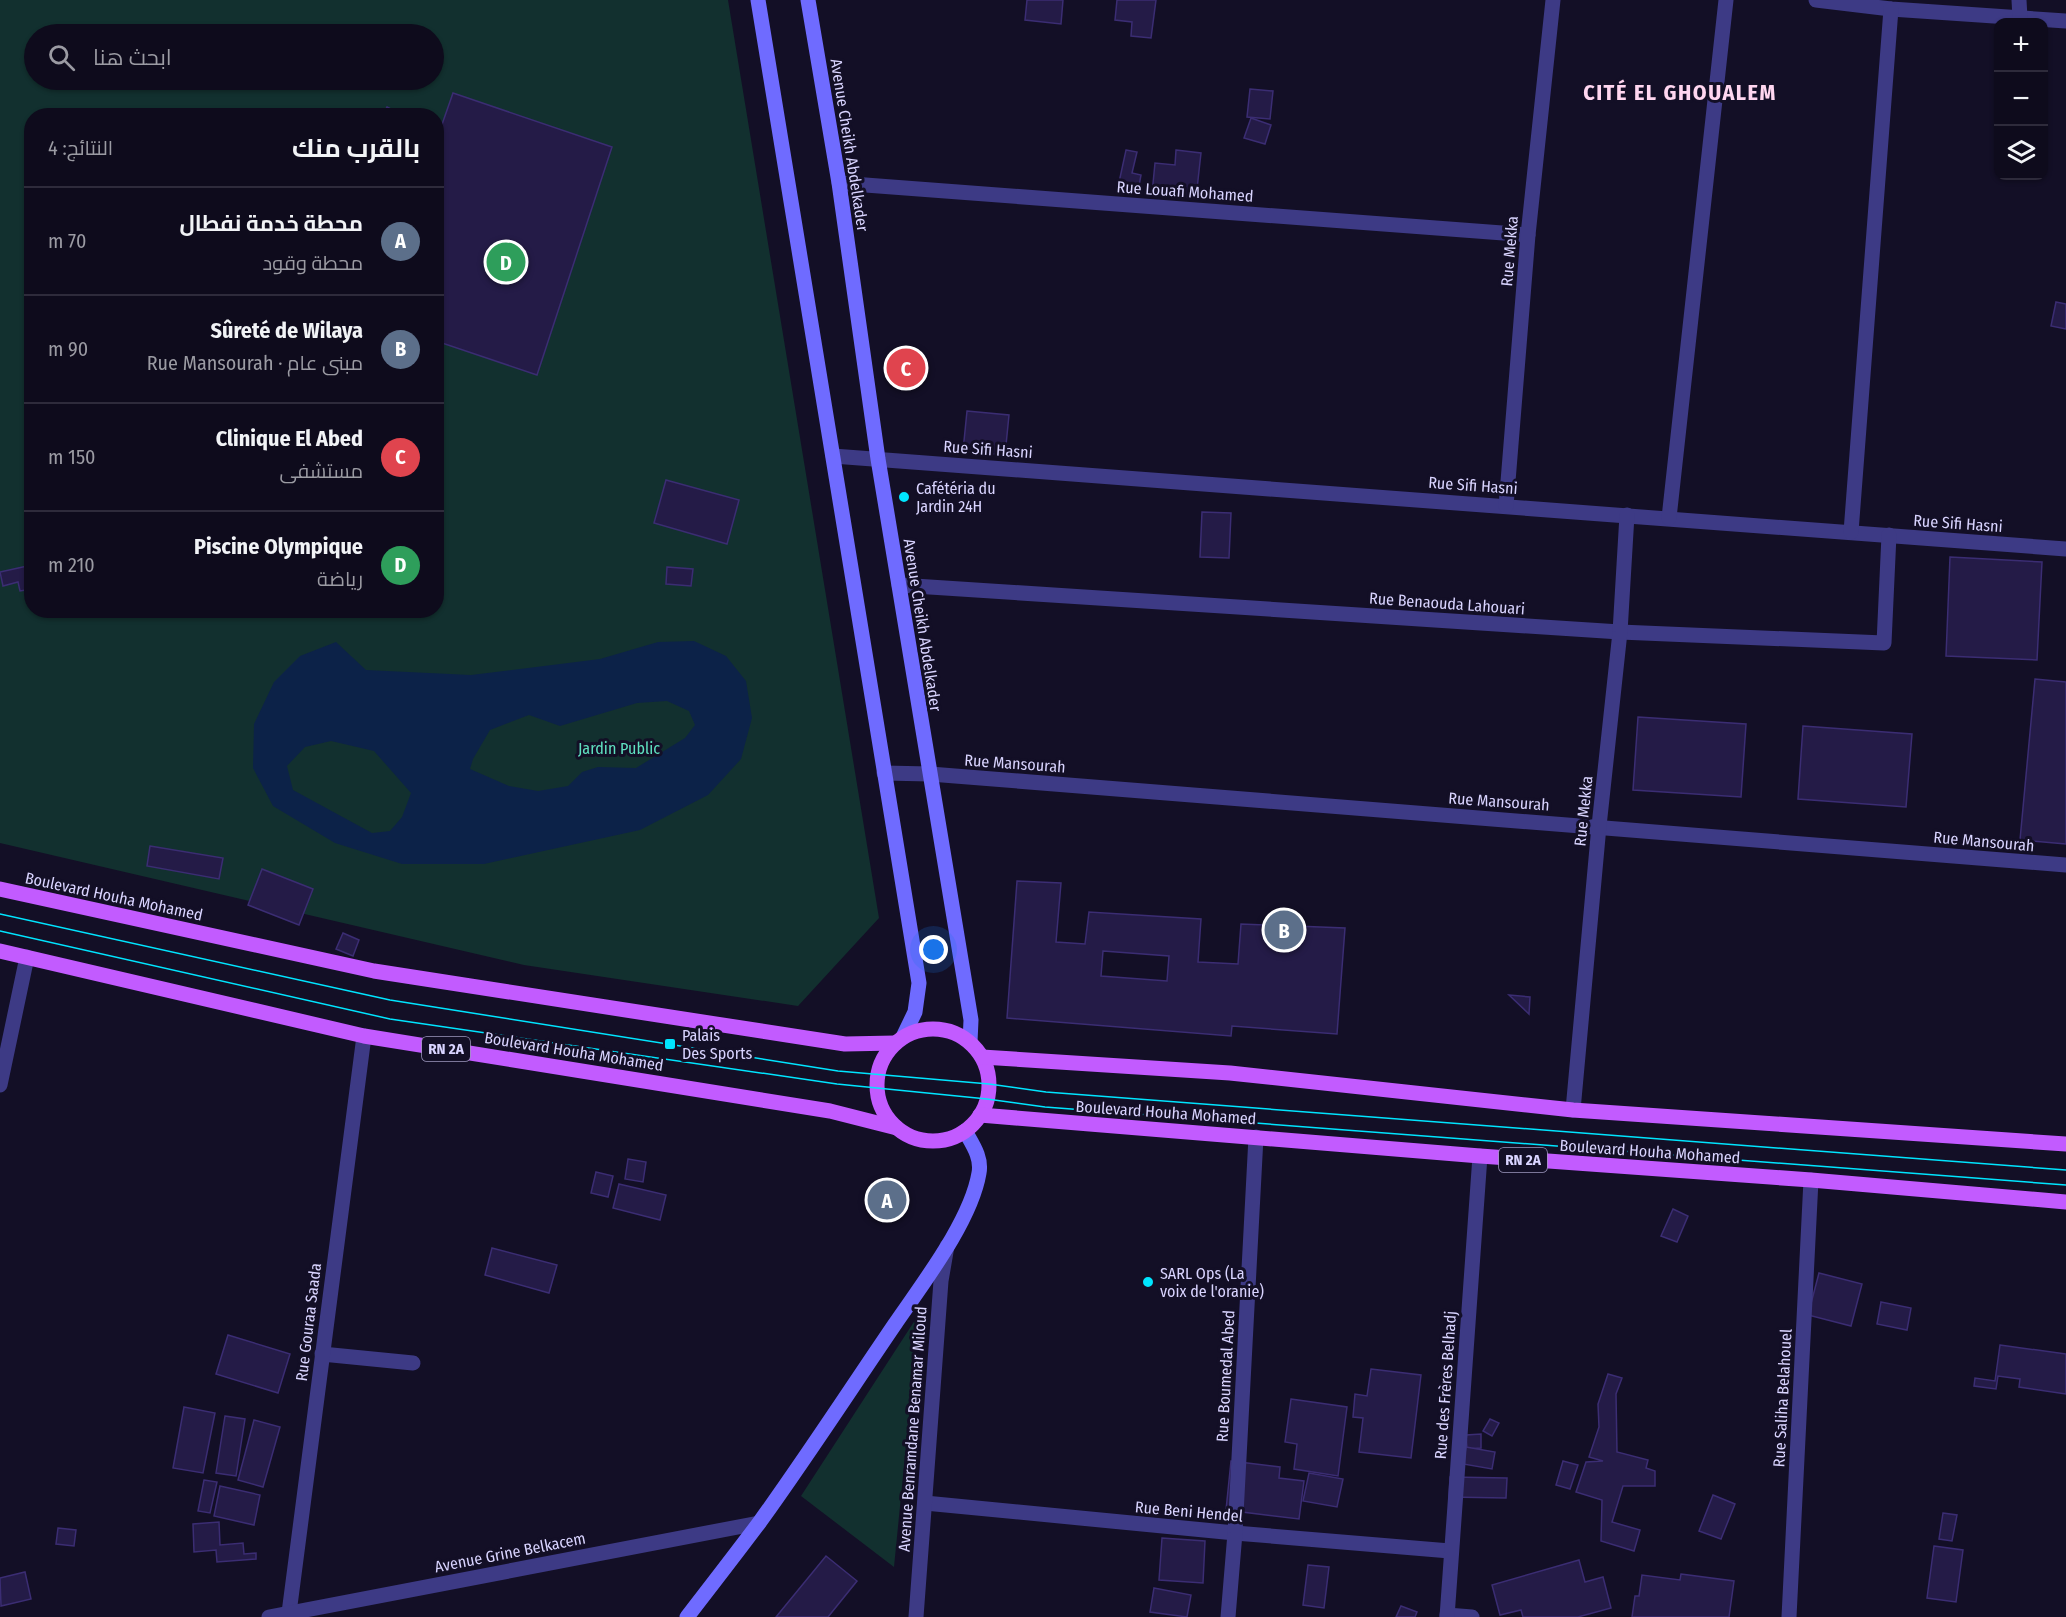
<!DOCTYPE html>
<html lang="ar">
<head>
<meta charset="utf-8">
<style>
	body { margin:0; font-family:"Fira Sans Condensed",Cairo,sans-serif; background:#1c1929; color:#f1f3f6; direction:rtl }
	.controls { position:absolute; right:18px; top:18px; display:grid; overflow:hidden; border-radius:12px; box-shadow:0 2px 4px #0004 }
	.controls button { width:54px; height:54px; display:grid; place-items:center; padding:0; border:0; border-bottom:2px solid #2e2b3b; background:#0e0b1c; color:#f1f3f6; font:30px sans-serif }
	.you { position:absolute; left:934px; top:950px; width:21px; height:21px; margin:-15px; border:4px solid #fff; border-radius:50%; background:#1a73e8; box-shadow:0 0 0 9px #1a73e833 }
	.badge { display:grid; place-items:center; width:39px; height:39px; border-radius:50%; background:#0b8043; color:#fff; font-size:20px; font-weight:700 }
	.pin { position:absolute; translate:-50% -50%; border:3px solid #fff; box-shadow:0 2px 6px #0006 }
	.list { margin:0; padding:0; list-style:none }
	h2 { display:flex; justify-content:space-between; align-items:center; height:78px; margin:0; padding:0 24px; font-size:26px }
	h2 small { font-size:20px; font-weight:400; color:#9b9ba3 }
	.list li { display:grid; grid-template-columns:39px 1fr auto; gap:18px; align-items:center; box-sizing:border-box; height:108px; padding:0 24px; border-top:2px solid #2e2b3b }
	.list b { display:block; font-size:22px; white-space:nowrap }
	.list p { margin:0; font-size:20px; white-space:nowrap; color:#9b9ba3 }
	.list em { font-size:20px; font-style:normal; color:#9b9ba3 }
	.icon { flex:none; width:33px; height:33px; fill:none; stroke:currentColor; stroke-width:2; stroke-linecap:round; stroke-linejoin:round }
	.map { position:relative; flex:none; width:2066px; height:1617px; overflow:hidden; direction:ltr }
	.search { position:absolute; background:#0e0b1c; box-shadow:0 2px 4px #0004; left:24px; top:24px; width:420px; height:66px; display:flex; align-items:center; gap:15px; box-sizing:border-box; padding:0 21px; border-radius:33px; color:#9b9ba3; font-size:22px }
	.panel { position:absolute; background:#0e0b1c; box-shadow:0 2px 4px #0004; left:24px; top:108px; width:420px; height:510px; border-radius:24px; direction:rtl }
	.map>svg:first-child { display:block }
	.green { fill:#12302f; fill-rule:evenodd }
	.water { fill:#0c2248; fill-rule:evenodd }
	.building { fill:#241b47; stroke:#3b2d73; stroke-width:1.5; fill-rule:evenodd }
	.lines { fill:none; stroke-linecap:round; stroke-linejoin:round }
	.minor { stroke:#3d3a85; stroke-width:15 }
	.tertiary { stroke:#3d3a85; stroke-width:15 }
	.secondary { stroke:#6f6bff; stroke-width:15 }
	.primary { stroke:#c25bff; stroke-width:15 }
	.tram { stroke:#00e5ff; stroke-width:1.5 }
	.poi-dot { fill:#00e5ff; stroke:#130f26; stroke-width:2 }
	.labels { text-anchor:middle; stroke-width:6; stroke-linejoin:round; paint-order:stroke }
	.shield { fill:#130f26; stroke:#9e99be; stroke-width:1.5 }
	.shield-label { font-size:15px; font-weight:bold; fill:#d9d4ff }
	.street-label { font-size:16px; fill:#d9d4ff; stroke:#130f26 }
	.poi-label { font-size:16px; fill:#d9d4ff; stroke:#130f26; text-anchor:start }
	.park-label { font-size:16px; fill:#5fe0c0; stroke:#130f26 }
	.district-label { font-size:22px; font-weight:bold; letter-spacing:1.5px; fill:#ffd6f0; stroke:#130f26 }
</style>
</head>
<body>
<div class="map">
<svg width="2066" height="1617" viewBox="0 0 2066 1617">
	<rect width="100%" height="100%" fill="#130f26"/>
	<g class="green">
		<path d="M0 0H728L879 918 798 1006 524 965 0 843ZM34 34H434V80H34ZM32 116H436V610H32Z"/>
		<polygon points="919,1314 894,1567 801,1496"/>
	</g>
	<path class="water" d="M694 641 726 656 746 681 752 718 741 759 708 795 640 830 484 864H402L335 843 273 806 253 768 254 724 274 682 300 656 336 642 366 670 471 675 600 659 658 642ZM667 701 689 711 695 725 685 738 636 768 598 767 582 772 568 786 538 791 509 786 470 769 473 759 490 730 529 715 560 726 637 703ZM331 741 374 751 411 793 402 817 390 831 372 833 293 790 287 766 305 747Z"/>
	<g class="building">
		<polygon points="1027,0 1063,0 1061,24 1025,20"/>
		<polygon points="1117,0 1156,0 1151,38 1131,36 1132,22 1115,20"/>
		<polygon points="1250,89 1273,91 1270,119 1247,117"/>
		<polygon points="453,93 612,147 537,375 436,341 436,133 439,133"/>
		<polygon points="387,107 404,116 382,116"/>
		<polygon points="1251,118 1271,125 1265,144 1244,138"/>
		<polygon points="1126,150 1137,152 1132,173 1141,175 1138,191 1118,187"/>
		<polygon points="1176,150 1201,153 1196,198 1152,194 1155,163 1175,165"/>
		<polygon points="2056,302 2066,304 2066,329 2051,326"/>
		<polygon points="967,411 1009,415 1005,455 963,451"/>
		<polygon points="666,480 739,500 727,544 654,523"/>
		<polygon points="1202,512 1231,513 1229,558 1200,557"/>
		<polygon points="1950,557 2042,562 2037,660 1946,656"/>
		<polygon points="32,565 32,589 20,591 18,582 3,586 0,572"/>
		<polygon points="667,567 693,569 691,586 666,584"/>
		<polygon points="2035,679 2066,682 2066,844 2020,840"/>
		<polygon points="1638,717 1746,724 1741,797 1633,790"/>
		<polygon points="1803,726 1912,734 1906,807 1798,799"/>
		<polygon points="150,846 223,858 219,879 147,866"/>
		<polygon points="262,869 313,889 299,925 248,905"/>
		<path d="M1017 881 1061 883 1056 942 1085 944 1089 912 1201 919 1198 962 1238 964 1241 924 1345 928 1337 1034 1232 1026 1231 1036 1007 1018ZM1103 951 1169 956 1167 981 1101 976Z"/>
		<polygon points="343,933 359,940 353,956 336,949"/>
		<polygon points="1509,995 1530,997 1529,1014"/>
		<polygon points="628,1159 646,1162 643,1182 625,1179"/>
		<polygon points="596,1172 613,1176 608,1197 591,1193"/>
		<polygon points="619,1184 666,1195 660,1220 613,1208"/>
		<polygon points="1673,1209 1688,1216 1677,1242 1661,1236"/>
		<polygon points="492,1248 557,1265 549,1293 485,1275"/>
		<polygon points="1819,1273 1862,1284 1851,1326 1808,1315"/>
		<polygon points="1881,1302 1911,1308 1907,1330 1877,1324"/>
		<polygon points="228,1335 290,1354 278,1393 216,1374"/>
		<polygon points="2000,1345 2066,1354 2066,1394 2019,1387 2020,1379 1998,1376 1996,1389 1974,1386 1975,1378 1995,1381"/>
		<polygon points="1371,1369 1421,1375 1411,1458 1359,1452 1363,1418 1353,1417 1355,1394 1367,1396"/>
		<polygon points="1608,1374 1622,1378 1616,1394 1617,1452 1648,1460 1646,1468 1655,1471 1655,1486 1623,1486 1612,1522 1640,1530 1634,1551 1601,1541 1602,1500 1576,1492 1586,1462 1603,1461 1589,1457 1599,1427 1598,1404"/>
		<polygon points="1291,1399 1347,1407 1338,1476 1294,1469 1297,1444 1285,1442"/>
		<polygon points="184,1407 215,1413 203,1473 173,1468"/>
		<polygon points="225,1416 245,1419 236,1476 216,1473"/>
		<polygon points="1490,1419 1499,1423 1492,1436 1483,1431"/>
		<polygon points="254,1420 280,1427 263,1487 238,1480"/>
		<polygon points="1481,1434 1481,1448 1467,1449 1466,1435"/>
		<polygon points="1466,1447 1495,1452 1492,1469 1463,1464"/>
		<polygon points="1231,1461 1280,1467 1279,1478 1304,1481 1299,1519 1226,1510"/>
		<polygon points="1563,1461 1578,1465 1570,1489 1556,1485"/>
		<polygon points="1309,1473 1343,1479 1337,1507 1303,1501"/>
		<polygon points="1450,1477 1507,1478 1506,1498 1449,1497"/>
		<polygon points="204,1480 217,1482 210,1513 198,1511"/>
		<polygon points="220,1486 260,1495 254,1525 214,1516"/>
		<polygon points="1713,1495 1735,1504 1721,1539 1699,1531"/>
		<polygon points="1943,1513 1957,1515 1952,1541 1939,1539"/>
		<polygon points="219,1522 220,1545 243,1543 244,1554 256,1553 256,1559 217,1562 216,1550 194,1552 193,1524"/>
		<polygon points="58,1528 76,1530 74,1546 56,1544"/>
		<polygon points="1162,1538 1205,1541 1203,1583 1159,1580"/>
		<polygon points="1934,1546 1963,1550 1956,1602 1927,1598"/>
		<polygon points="826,1556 857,1581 828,1617 776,1617"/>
		<polygon points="1579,1560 1585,1582 1603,1577 1611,1608 1578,1617 1523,1617 1521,1610 1500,1615 1492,1585"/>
		<polygon points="1308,1565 1329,1567 1324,1608 1303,1605"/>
		<polygon points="25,1572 31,1599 1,1606 0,1578"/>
		<polygon points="1681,1574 1734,1581 1729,1617 1632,1617 1635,1596 1639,1596 1642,1575 1680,1580"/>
		<polygon points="1154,1588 1191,1595 1187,1617 1150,1612"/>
		<polygon points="1401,1606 1417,1612 1415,1617 1396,1617"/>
	</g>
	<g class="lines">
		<g class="minor">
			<polyline points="1816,0 1891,9 2066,21"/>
			<polyline points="2019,0 2020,18"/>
			<polyline points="839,183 1528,235"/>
			<polyline points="833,456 2066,549"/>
			<polyline points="1506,506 1528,235 1553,0"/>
			<polyline points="1669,518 1726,0"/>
			<polyline points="1851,532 1891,9"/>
			<polyline points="899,585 1620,632 1884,643 1889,535"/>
			<polyline points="884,773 930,774 2066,865"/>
			<polyline points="0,1085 27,957"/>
			<polyline points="1573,1110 1599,826 1620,632 1627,515"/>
			<polyline points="322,1354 413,1363"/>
			<polyline points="925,1503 1235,1533 1450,1551"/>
			<polyline points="289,1613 364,1036"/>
			<polyline points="1447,1615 1472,1617"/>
			<polyline points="916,1617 941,1281 947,1246"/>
			<polyline points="1228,1617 1235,1533 1256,1137"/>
			<polyline points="1447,1617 1480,1156"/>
			<polyline points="1789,1617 1811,1180"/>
		</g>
		<polyline class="tertiary" points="269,1617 759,1523"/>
		<g class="secondary">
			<polyline points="758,0 919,983 915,1012 903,1037"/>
			<polyline points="808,0 839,183 878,459 971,1020 970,1042"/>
			<path d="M687 1617C711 1586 735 1555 759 1523 806 1458 850 1390 895 1324 923 1283 971 1221 979 1173 982 1157 972 1144 965 1131"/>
		</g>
		<g class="primary">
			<polyline points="0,889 374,971 845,1044 895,1043"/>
			<polyline points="0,951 364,1036 830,1111 897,1128"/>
			<circle cx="933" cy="1085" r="56"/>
			<polyline points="982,1057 1230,1073 1573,1110 2066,1144"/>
			<polyline points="980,1115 1480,1156 1811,1180 2066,1202"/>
		</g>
		<g class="tram">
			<polyline points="0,914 390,1000 838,1071 989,1084 1046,1092 2066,1170"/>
			<polyline points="0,931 390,1019 837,1084 987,1099 1045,1107 2066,1185"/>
		</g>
	</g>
	<g class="poi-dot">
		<circle cx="904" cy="497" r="6"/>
		<rect x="664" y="1038" width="12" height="12" rx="3"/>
		<circle cx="1148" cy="1282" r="6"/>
	</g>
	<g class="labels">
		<g class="shield">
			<rect x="422" y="1037" width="48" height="24" rx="4.5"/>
			<rect x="1499" y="1148" width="48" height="24" rx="4.5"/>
		</g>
		<g class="shield-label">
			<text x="446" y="1054">RN 2A</text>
			<text x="1523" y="1165">RN 2A</text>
		</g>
		<g class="street-label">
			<text transform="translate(850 145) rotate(81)" y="6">Avenue Cheikh Abdelkader</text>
			<text transform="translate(1185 191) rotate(4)" y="6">Rue Louafi Mohamed</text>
			<text transform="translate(1509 251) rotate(-85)" y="6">Rue Mekka</text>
			<text transform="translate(988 449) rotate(4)" y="6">Rue Sifi Hasni</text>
			<text transform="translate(1473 485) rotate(4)" y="6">Rue Sifi Hasni</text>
			<text transform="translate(1958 523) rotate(4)" y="6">Rue Sifi Hasni</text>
			<text transform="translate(1447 603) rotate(4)" y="6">Rue Benaouda Lahouari</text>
			<text transform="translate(923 625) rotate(81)" y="6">Avenue Cheikh Abdelkader</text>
			<text transform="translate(1015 763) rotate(4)" y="6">Rue Mansourah</text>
			<text transform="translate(1499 801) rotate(4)" y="6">Rue Mansourah</text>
			<text transform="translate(1583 811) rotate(-84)" y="6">Rue Mekka</text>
			<text transform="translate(1984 841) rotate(5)" y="6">Rue Mansourah</text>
			<text transform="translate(114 896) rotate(12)" y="6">Boulevard Houha Mohamed</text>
			<text transform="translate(574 1051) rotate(9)" y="6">Boulevard Houha Mohamed</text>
			<text transform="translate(1166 1112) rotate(4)" y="6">Boulevard Houha Mohamed</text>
			<text transform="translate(1650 1151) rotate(4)" y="6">Boulevard Houha Mohamed</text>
			<text transform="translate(308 1322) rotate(-83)" y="6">Rue Gouraa Saada</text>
			<text transform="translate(1225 1376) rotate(-87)" y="6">Rue Boumedal Abed</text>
			<text transform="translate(1445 1385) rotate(-86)" y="6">Rue des Frères Belhadj</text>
			<text transform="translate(1782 1398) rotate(-87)" y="6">Rue Saliha Belahouel</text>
			<text transform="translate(912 1429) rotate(-86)" y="6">Avenue Benramdane Benamar Miloud</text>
			<text transform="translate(1189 1511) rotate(5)" y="6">Rue Beni Hendel</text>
			<text transform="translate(510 1552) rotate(-11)" y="6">Avenue Grine Belkacem</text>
		</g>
		<g class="poi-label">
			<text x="916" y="494">Cafétéria du<tspan x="916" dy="18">Jardin 24H</tspan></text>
			<text x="682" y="1041">Palais<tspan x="682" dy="18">Des Sports</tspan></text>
			<text x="1160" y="1279">SARL Ops (La<tspan x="1160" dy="18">voix de l'oranie)</tspan></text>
		</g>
		<g class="park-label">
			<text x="619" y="754">Jardin Public</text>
		</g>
		<g class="district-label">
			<text x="1680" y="100">CITÉ EL GHOUALEM</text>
		</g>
	</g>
</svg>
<div class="controls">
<button>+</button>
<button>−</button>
<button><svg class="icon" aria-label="layers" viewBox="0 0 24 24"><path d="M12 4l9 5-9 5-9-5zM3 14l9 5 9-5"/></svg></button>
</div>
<div class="you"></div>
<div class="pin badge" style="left:887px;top:1200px;background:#5c6f8a">A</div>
<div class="pin badge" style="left:1284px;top:930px;background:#5c6f8a">B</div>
<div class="pin badge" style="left:906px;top:368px;background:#e0444e">C</div>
<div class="pin badge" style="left:506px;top:262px;background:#2e9e5b">D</div>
<div class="search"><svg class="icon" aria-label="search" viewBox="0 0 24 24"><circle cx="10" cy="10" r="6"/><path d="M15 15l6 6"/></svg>ابحث هنا</div>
<section class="panel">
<h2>بالقرب منك<small>النتائج: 4</small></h2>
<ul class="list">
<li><span class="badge" style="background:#5c6f8a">A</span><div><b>محطة خدمة نفطال</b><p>محطة وقود</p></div><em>70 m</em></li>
<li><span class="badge" style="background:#5c6f8a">B</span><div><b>Sûreté de Wilaya</b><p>مبنى عام · Rue Mansourah</p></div><em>90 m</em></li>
<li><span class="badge" style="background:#e0444e">C</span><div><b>Clinique El Abed</b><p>مستشفى</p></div><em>150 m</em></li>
<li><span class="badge" style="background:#2e9e5b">D</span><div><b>Piscine Olympique</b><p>رياضة</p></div><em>210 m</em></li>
</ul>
</section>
</div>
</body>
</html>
